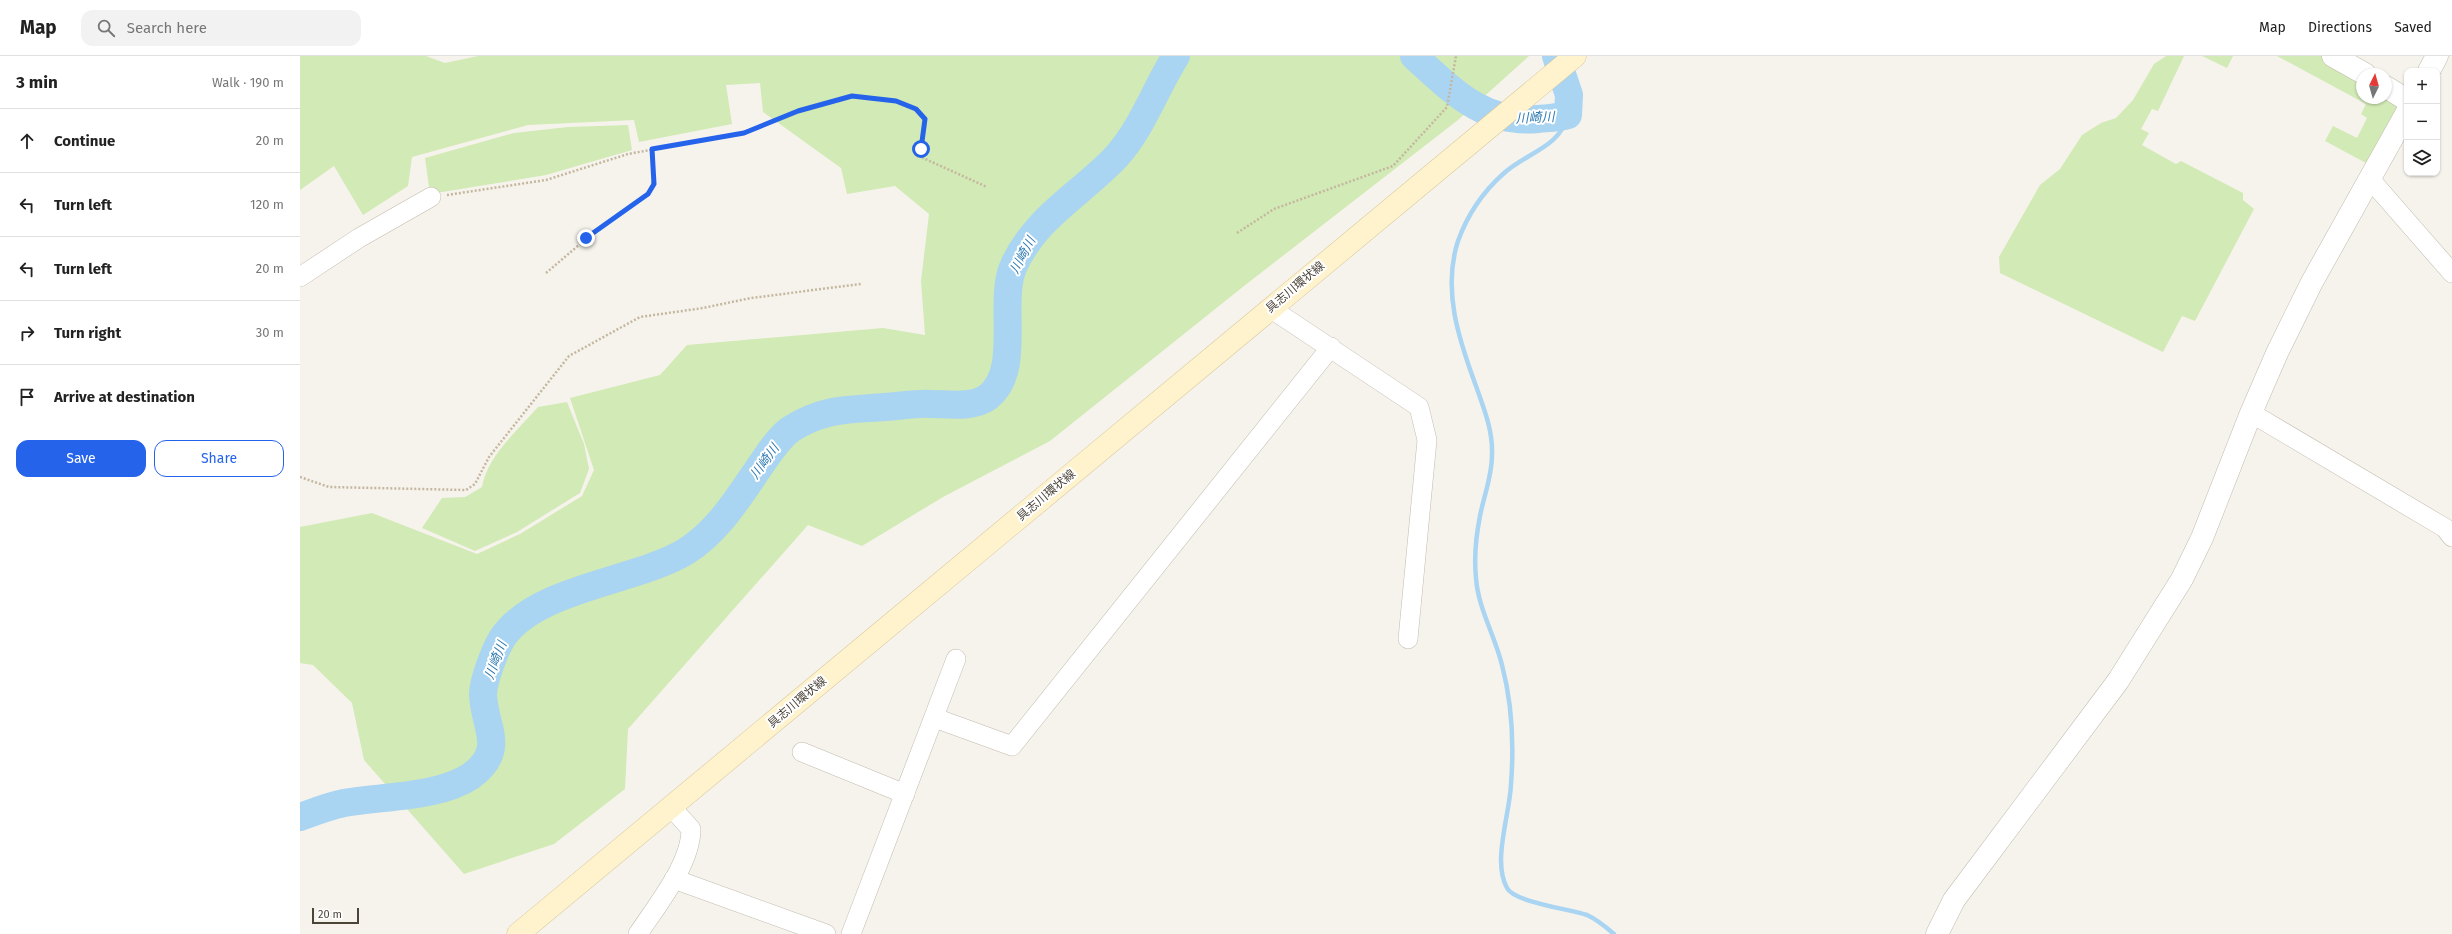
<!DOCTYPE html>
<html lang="en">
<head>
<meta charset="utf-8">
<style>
	body { margin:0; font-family:"Fira Sans","Noto Sans JP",sans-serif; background:#f2f2f2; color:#222 }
	.controls { position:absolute; right:12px; top:12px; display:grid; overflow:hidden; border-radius:8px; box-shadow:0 1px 3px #0004 }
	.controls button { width:36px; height:36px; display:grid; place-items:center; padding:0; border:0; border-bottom:1px solid #e0e0e0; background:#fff; color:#222; font:20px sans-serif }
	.compass { position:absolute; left:2056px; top:12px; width:36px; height:36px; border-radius:50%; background:#fff; box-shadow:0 1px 3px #0004; rotate:5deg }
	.scale { position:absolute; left:12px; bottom:10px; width:47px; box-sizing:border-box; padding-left:4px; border:2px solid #4b4439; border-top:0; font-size:11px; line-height:14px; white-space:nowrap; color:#4b4439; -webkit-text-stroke:3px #fff; paint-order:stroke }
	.stop { position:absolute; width:12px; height:12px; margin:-9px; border:3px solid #2563eb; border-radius:50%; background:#fff }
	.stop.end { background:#2563eb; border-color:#fff; box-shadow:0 1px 4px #0008 }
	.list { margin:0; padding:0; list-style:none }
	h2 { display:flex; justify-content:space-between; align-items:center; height:52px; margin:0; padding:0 16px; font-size:17px }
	h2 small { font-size:13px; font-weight:400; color:#767676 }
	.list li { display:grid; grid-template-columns:26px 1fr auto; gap:12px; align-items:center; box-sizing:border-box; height:64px; padding:0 16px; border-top:1px solid #e0e0e0 }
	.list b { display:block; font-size:15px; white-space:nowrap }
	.list em { font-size:13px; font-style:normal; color:#767676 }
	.actions { display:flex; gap:8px; padding:12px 16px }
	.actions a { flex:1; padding:9px 0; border:1px solid #2563eb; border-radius:12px; text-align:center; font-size:14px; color:#2563eb }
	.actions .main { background:#2563eb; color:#fff }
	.icon { flex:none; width:22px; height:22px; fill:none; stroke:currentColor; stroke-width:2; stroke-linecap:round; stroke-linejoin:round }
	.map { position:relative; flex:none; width:2152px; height:878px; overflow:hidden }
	header { display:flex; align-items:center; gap:24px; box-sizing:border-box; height:56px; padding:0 20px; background:#fff; border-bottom:1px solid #e0e0e0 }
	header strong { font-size:19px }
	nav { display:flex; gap:22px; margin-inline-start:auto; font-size:14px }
	.search { width:280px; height:36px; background:#f2f2f2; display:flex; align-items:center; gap:10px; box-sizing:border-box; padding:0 14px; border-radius:12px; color:#767676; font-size:15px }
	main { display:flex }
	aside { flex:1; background:#fff }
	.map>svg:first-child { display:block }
	.green { fill:#d2eab5 }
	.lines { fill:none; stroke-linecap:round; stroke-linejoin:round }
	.stream { stroke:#a9d4f2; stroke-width:4.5 }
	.river { stroke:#a9d4f2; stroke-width:28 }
	.minor-casing { stroke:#c2bbae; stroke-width:20 }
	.tertiary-casing { stroke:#c2bbae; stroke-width:23 }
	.secondary-casing { stroke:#d6c79b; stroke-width:23 }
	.path { stroke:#c4b79f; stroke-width:2.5; stroke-dasharray:2 2; stroke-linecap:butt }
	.minor { stroke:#fff; stroke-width:19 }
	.tertiary { stroke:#fff; stroke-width:22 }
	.secondary { stroke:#fff3cd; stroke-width:22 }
	.route { stroke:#2563eb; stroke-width:5 }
	.labels { text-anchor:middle; stroke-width:4; stroke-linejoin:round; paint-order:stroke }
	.street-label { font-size:12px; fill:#4b4439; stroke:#fff }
	.water-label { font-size:13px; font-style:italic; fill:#2e7ab2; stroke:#fff }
</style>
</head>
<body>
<header>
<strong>Map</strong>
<div class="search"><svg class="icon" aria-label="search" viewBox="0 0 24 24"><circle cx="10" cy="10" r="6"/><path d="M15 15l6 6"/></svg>Search here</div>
<nav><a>Map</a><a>Directions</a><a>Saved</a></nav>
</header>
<main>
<aside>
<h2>3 min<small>Walk · 190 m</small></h2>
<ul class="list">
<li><svg class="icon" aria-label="ahead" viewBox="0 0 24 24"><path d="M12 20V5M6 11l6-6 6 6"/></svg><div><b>Continue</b></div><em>20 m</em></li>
<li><svg class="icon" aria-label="left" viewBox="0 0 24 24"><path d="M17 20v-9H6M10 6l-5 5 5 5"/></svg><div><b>Turn left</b></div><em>120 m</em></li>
<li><svg class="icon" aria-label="left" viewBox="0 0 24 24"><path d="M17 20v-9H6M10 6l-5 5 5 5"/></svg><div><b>Turn left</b></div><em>20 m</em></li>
<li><svg class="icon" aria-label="right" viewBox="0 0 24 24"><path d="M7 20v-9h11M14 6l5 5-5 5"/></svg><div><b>Turn right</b></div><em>30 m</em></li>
<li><svg class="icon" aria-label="arrive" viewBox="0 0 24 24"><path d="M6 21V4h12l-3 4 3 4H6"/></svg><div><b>Arrive at destination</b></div></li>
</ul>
<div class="actions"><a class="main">Save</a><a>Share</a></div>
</aside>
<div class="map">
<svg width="2152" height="878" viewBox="0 0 2152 878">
	<rect width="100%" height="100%" fill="#f6f3ec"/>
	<g class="green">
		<polygon points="0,0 126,0 145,7 178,0 1229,0 1158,64 944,230 750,385 643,441 562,490 508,469 328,673 325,733 254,788 164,818 64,704 52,647 13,609 0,607 0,471 72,457 177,498 220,478 282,440 294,414 270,342 360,319 387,289 583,272 625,279 621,225 629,158 595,130 547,138 541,112 463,56 460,27 426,29 432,68 339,86 334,64 228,69 112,101 108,130 63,159 34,110 0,134"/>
		<polygon points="1866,0 1884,0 1858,55 1852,53 1841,73 1849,77 1842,89 1876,108 1881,105 1943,137 1943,144 1954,153 1895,265 1882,260 1863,296 1700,217 1699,201 1740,129 1760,113 1782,79 1801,67 1816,62 1833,44 1854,8"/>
		<polygon points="1902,0 1933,0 1927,12"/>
		<polygon points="1977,0 2033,0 2062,18 2062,42 2107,44 2077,113 2025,85 2033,70 2057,82 2067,62 2061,58 2066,48"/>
		<polygon points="328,69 332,94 246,119 130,138 125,102 214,77 268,71"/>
		<path d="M267 346 284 388 289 413 280 437 217 476 175 495 122 472 142 442 165 441 182 431C187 400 218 374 238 351Z"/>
	</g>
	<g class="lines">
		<path class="stream" d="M1268 59C1260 92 1225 97 1203 118 1183 136 1167 160 1158 185 1142 234 1159 284 1176 330 1184 353 1193 374 1192 399 1192 421 1184 439 1180 460 1176 480 1174 502 1176 522 1178 552 1195 580 1202 609 1212 647 1214 689 1211 728 1210 758 1192 805 1207 832 1214 846 1269 853 1287 859 1296 863 1306 871 1314 878"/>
		<g class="river">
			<path d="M1114 0C1152 34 1182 68 1238 63 1248 62 1258 62 1268 59L1269 39 1256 0"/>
			<path d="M0 761C14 756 29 750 44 747 82 740 138 742 171 720 208 693 183 670 183 637 184 623 195 593 203 581 237 532 334 526 385 496 417 476 437 444 458 413 468 399 477 383 491 373 524 352 548 354 585 351 601 350 616 347 631 348 649 348 673 352 688 341 723 314 697 245 714 209 736 161 781 138 816 101 843 71 855 33 876 0"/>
		</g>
		<g class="minor-casing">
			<g id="minor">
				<polyline points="2070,123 2152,217"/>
				<polyline points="0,221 59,182 131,141"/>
				<polyline points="970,252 1119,351 1127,384 1108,583"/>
				<polyline points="1951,357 2145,472 2152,481"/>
				<polyline points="635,662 712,690 1031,291"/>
				<polyline points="502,696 605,738"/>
				<polyline points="374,823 526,878"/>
				<path d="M338 878C357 849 391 808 391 773L371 751"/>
				<polyline points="551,878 656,603"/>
			</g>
		</g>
		<g class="tertiary-casing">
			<g id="tertiary">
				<polyline points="2033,0 2065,18"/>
				<polyline points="2129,15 2137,0"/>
				<polyline points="2086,31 2107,44"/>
				<polyline points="1637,878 1654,844 1818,625 1882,523 1902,482 1951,357 1977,297 2012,226 2107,56"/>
			</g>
		</g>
		<g class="secondary-casing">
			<polyline id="secondary" points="218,878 1275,0"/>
		</g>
		<g class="path">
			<polyline points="147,139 246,124 328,98 444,77 498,55 552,40 596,45 616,53 625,63 621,97 623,102 687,131"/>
			<polyline points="937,177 974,153 1093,110 1147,51 1156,0"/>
			<path d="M246 217 286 183 348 138C356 123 354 110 352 93"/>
			<polyline points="0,421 29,431 166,434 175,428 189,401 269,300 340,261 403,252 451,242 561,228"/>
		</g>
		<use href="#minor" class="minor"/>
		<use href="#tertiary" class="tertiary"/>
		<use href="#secondary" class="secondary"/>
	</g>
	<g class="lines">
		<polyline class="route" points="286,182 348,138 354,128 352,93 444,77 498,55 552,40 596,45 616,53 625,63 621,93"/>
	</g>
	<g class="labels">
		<g class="street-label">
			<text transform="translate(995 231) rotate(-40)" y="4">具志川環状線</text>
			<text transform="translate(746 439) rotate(-40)" y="4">具志川環状線</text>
			<text transform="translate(497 646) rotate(-40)" y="4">具志川環状線</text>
		</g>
		<g class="water-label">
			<text transform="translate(1235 61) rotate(-3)" y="5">川崎川</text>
			<text transform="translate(722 199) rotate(-62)" y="5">川崎川</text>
			<text transform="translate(464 405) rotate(-54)" y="5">川崎川</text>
			<text transform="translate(195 604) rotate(-69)" y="5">川崎川</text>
		</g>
	</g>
</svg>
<div class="controls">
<button>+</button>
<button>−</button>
<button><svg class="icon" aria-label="layers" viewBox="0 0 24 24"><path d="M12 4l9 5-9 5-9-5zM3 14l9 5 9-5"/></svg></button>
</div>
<svg class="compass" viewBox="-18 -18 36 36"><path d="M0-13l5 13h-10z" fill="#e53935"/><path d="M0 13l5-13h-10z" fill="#767676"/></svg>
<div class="scale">20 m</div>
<div class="stop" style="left:621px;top:93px"></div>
<div class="stop end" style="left:286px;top:182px"></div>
</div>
</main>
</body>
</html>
